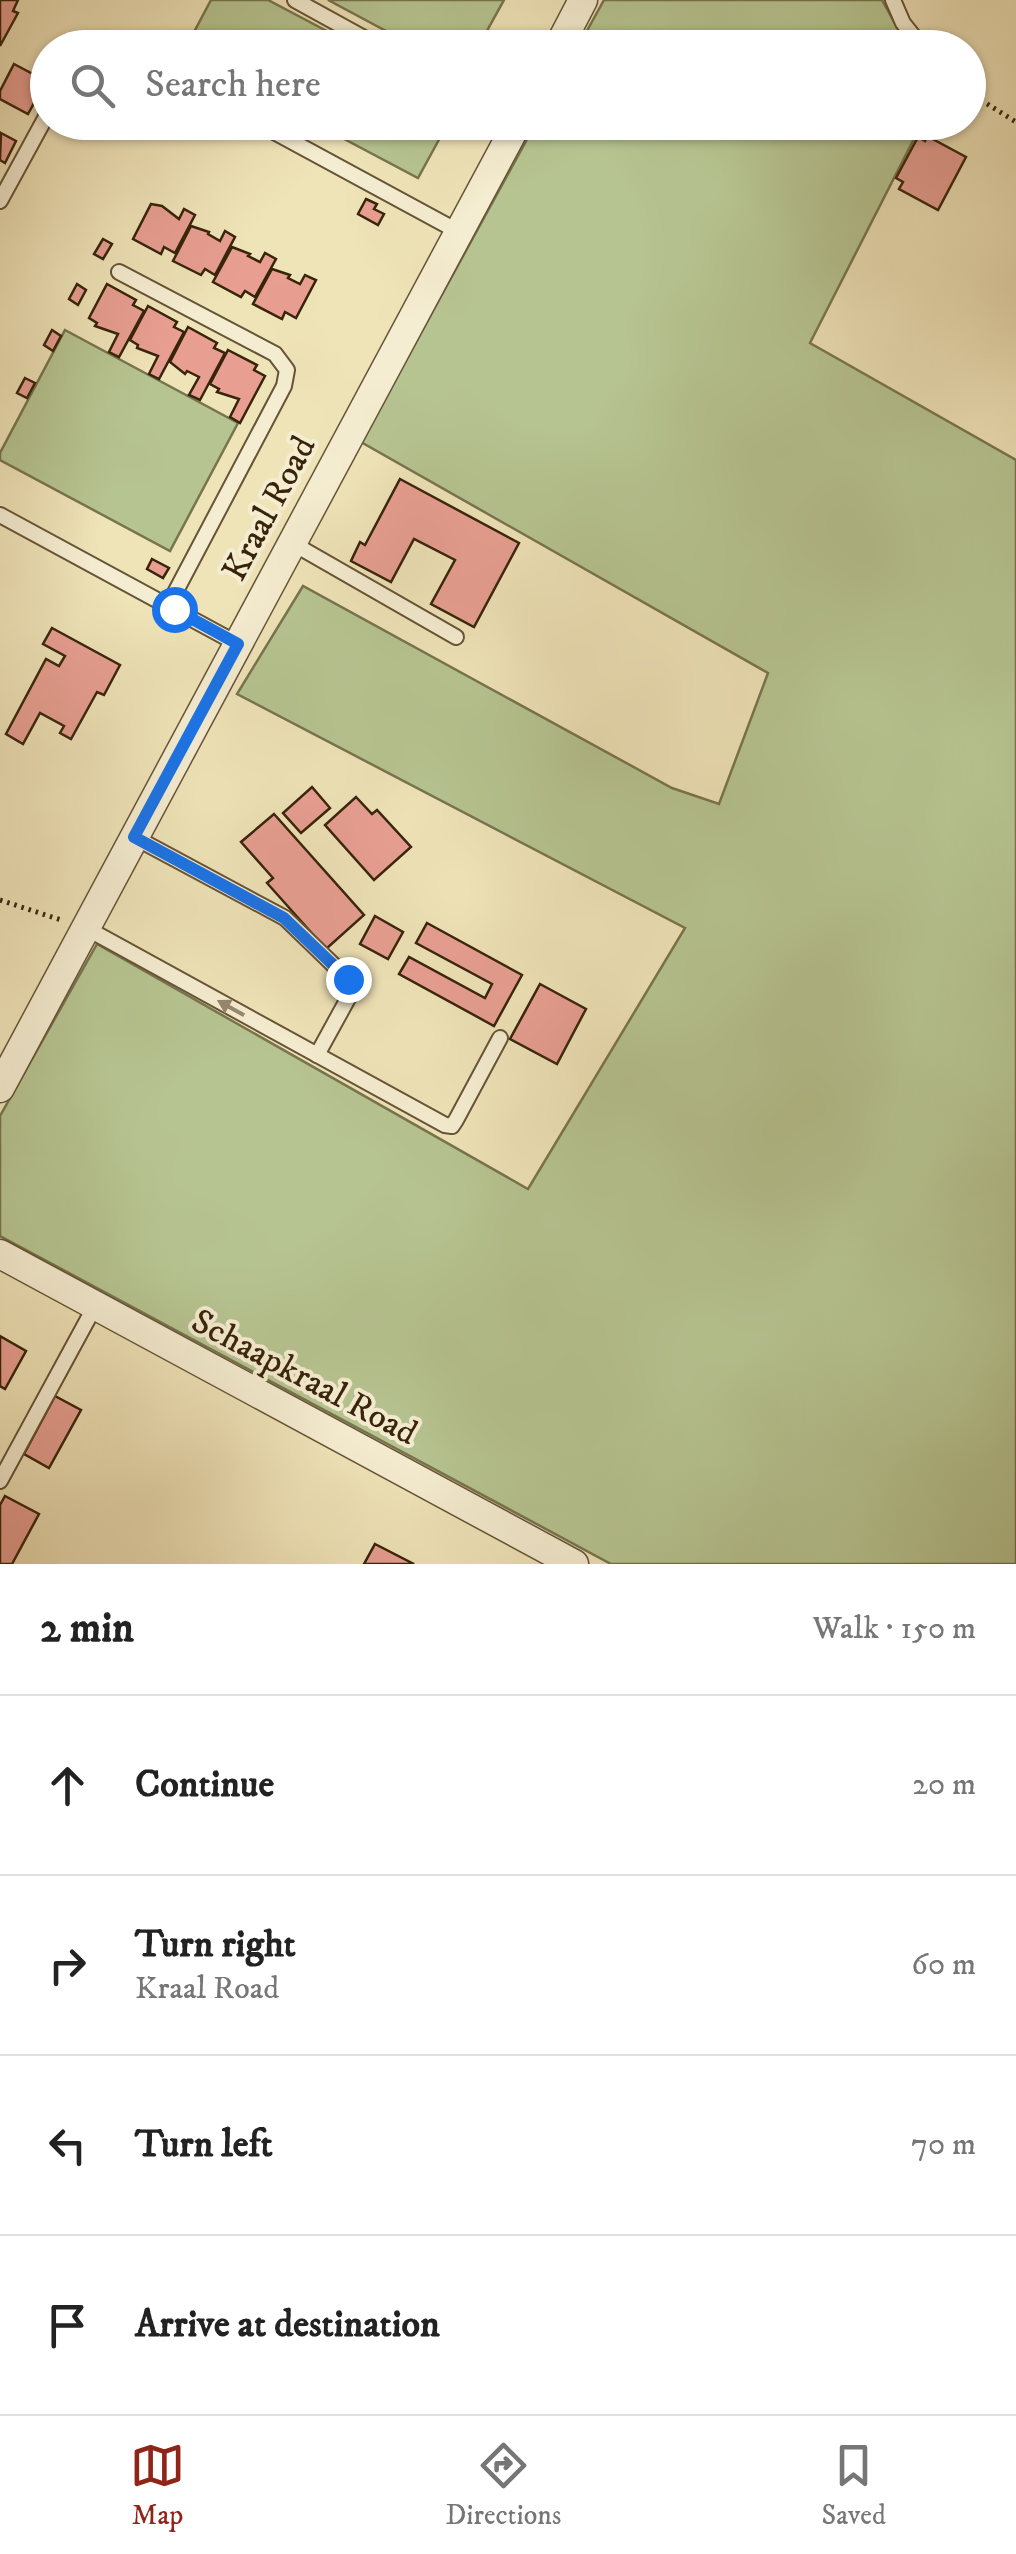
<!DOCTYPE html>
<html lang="en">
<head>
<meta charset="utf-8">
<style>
	body { margin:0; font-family:"IM FELL DW Pica",serif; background:#f6f6f6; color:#222 }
	.stop { position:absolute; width:30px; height:30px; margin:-22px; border:8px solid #1a73e8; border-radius:50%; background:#fff }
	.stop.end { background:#1a73e8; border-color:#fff; box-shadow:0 2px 10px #0008 }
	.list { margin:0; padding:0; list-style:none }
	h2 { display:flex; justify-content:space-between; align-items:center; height:130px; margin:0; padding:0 40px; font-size:42px }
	h2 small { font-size:32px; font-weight:400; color:#767676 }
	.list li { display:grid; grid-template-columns:65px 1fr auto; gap:30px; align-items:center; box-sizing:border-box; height:180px; padding:0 40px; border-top:2px solid #e0e0e0 }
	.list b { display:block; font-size:38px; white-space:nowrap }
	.list p { margin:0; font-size:32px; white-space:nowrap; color:#767676 }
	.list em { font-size:32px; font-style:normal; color:#767676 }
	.icon { flex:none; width:55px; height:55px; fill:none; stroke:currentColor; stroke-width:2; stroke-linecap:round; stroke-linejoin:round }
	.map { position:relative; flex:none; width:1016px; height:1564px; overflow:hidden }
	.search { position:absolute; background:#fff; box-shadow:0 2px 8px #0004; left:30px; right:30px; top:30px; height:110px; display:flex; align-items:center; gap:25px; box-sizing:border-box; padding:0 35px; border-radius:55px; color:#767676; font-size:38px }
	.sheet { height:850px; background:#fff }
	nav { display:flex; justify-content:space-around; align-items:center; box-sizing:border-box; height:140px; border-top:2px solid #e0e0e0; background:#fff; font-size:28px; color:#767676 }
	nav a { display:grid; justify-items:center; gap:5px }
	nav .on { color:#8f2418 }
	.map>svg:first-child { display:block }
	.green { fill:#b6c491; stroke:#77744e; stroke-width:2.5 }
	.building { fill:#e89f92; stroke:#38240b; stroke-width:2.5 }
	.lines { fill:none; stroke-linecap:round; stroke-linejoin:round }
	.service-casing { stroke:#665436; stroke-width:18 }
	.minor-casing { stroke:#665436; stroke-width:31 }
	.path { stroke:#38240b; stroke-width:5; stroke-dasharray:2.5 5; stroke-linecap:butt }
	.service { stroke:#f5edd1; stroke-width:14 }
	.minor { stroke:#f5edd1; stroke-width:28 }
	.oneway { fill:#96886e }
	.route { stroke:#1a73e8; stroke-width:12 }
	.labels { text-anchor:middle; stroke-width:8; stroke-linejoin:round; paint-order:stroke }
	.street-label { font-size:35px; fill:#38240b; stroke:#f5edd1 }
</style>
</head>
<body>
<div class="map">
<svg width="1016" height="1564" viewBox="0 0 1016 1564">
	<rect width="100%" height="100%" fill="#efe3b8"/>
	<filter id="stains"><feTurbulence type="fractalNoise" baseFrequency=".002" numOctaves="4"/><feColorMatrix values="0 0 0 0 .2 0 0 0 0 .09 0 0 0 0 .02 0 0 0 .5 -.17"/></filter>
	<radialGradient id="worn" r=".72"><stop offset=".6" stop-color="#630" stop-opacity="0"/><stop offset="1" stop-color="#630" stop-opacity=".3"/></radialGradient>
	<g class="green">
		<polygon points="211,0 268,0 357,47 186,47"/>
		<polygon points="328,0 504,0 478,47 416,47"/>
		<polygon points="604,0 882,0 908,47 578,47"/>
		<polygon points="314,123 448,123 418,178"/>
		<polygon points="536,123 922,123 810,343 1016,460 1016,1564 611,1564 0,1236 0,1116 97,944 528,1189 685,928 237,694 303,586 672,788 719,804 768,673 361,442"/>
		<polygon points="65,330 238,423 170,551 0,460 0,453"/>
	</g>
	<g class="building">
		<polygon points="0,0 18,0 13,11 18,13 0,46"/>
		<polygon points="14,64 46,81 28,114 0,99 0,91"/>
		<polygon points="1,133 16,141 5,163 0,160"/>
		<polygon points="927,136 966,157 938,210 899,189 903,182 896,178 918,137 925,141"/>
		<polygon points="366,199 377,204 374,209 384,214 378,225 358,214"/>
		<polygon points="151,204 162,206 179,219 184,209 195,215 175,253 164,247 161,254 133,239"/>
		<polygon points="191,226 209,232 208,234 220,241 225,231 235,237 215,275 205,269 201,275 173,261"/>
		<polygon points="103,239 112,244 103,259 94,254"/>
		<polygon points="232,247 250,254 248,256 260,262 265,253 276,259 255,297 245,291 241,297 213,282"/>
		<polygon points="272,269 290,275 288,278 300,284 305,275 316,280 296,318 285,312 282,319 253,304"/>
		<polygon points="77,284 86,290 78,305 69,299"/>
		<polygon points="107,284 136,300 133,305 144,311 119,357 109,352 118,334 95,326 97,323 89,318"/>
		<polygon points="148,306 177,322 174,327 184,332 159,379 149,374 158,356 137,348 138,345 130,340"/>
		<polygon points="188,327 217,343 214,348 225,353 200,400 189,395 199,377 187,371 185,374 170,362"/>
		<polygon points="52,330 61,336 53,351 44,345"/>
		<polygon points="228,350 257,365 254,370 265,376 240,423 230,417 239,399 217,392 219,389 210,384"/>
		<polygon points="25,378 35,383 27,398 17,393"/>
		<polygon points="400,479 519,543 474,627 431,604 455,560 414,539 391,582 351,561 360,542 365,545"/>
		<polygon points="152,559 169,568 163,578 147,569"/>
		<polygon points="52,628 120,665 104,695 97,692 71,739 60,733 64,726 40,713 23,744 6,734 46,659 59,666 65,656 43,644"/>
		<polygon points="312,787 330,808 301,833 283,813"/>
		<polygon points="356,797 372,814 377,810 411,847 374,880 325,825"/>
		<polygon points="274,814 364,915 326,949 267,883 273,878 241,842"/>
		<polygon points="375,916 403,932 388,959 360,944"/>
		<polygon points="427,923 522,975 494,1026 399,974 409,957 485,998 492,984 416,943"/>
		<polygon points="540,984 586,1009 557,1064 510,1039"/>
		<polygon points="0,1336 26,1351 5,1389 0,1386"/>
		<polygon points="55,1396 81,1410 49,1468 24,1454"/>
		<polygon points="5,1496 39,1514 12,1564 0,1564 0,1505"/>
		<polygon points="375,1544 414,1564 364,1564"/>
	</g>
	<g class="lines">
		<g class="service-casing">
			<g id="service">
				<polyline points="295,0 382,48"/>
				<polyline points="893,0 903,23 923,48"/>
				<polyline points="86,48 95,42 118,48"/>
				<polyline points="256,122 459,232"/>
				<polyline points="0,201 48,113"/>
				<polyline points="119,272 275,354 287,370 284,386 168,606"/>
				<polyline points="0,515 238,644"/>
				<polyline points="292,543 456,637"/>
				<polyline points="134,837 285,918 348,979 351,993 317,1055"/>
				<polyline points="86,928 445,1125 452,1126 456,1120 500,1038"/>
				<polyline points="0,1481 95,1306"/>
			</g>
		</g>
		<g class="minor-casing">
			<g id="minor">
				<polyline points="558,48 583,0"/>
				<polyline points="0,1088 518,122"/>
				<polyline points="0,1254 574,1564"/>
			</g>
		</g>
		<g class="path">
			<polyline points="968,92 1016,122"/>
			<polyline points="0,900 64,921"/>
		</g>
		<use href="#service" class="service"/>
		<use href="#minor" class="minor"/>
	</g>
	<defs><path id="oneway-solid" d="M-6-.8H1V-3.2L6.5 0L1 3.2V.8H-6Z" transform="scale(2.5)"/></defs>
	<use class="oneway" href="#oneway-solid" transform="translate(231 1008) rotate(-151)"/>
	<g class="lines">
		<polyline class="route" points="174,609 238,644 134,837 284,918 348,979"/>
	</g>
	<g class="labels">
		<g class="street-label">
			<text transform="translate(268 508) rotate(-62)" y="12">Kraal Road</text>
			<text transform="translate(305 1376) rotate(28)" y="12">Schaapkraal Road</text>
		</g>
	</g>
	<rect width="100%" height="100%" filter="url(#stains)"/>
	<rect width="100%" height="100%" fill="url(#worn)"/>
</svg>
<div class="stop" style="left:174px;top:609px"></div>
<div class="stop end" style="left:348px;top:979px"></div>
<div class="search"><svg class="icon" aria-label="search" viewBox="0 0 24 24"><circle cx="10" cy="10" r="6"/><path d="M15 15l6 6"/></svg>Search here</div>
</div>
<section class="sheet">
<h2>2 min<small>Walk · 150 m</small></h2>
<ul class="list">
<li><svg class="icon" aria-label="ahead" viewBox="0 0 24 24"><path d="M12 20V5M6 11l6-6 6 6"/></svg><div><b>Continue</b></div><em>20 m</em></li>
<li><svg class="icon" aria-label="right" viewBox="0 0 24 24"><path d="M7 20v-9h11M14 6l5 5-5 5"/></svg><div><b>Turn right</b><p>Kraal Road</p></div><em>60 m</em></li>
<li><svg class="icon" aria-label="left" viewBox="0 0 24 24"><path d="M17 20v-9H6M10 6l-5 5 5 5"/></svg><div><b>Turn left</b></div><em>70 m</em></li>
<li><svg class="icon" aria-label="arrive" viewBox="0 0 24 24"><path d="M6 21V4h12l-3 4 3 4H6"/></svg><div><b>Arrive at destination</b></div></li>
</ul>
</section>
<nav>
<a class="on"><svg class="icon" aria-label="map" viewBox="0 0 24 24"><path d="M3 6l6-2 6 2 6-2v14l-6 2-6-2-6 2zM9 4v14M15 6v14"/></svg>Map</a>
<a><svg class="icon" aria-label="directions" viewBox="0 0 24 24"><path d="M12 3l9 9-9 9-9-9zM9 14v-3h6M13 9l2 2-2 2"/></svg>Directions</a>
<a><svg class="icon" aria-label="saved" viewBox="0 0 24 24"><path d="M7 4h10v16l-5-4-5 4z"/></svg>Saved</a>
</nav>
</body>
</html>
